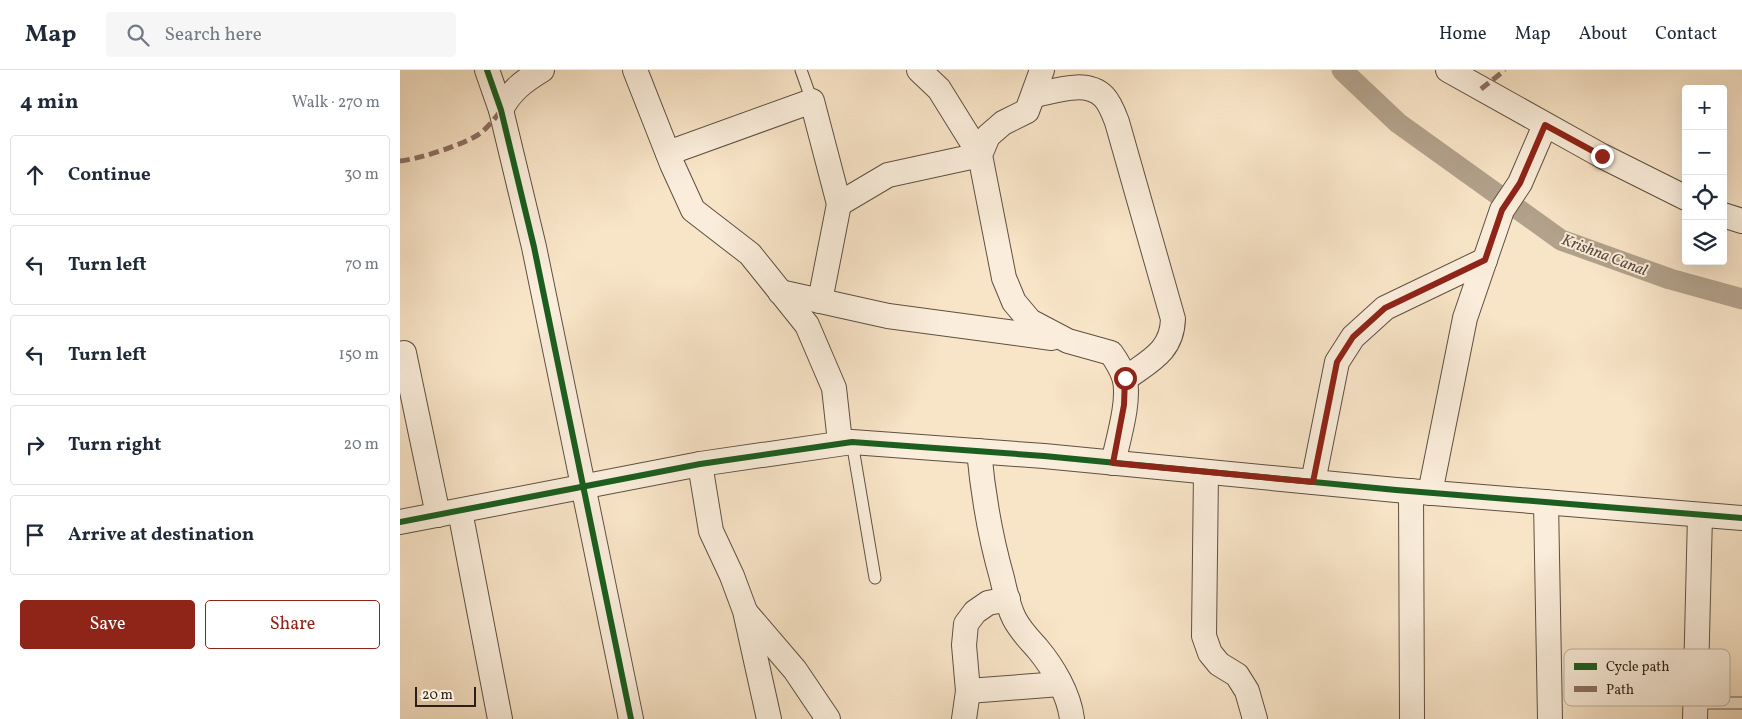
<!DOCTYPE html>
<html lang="en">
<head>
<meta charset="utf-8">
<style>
	body { margin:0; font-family:Vollkorn,serif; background:#f6f6f7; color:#1f2937 }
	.controls { position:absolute; right:15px; top:15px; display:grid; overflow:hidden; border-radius:5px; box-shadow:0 5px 20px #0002 }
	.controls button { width:45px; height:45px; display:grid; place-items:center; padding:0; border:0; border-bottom:1px solid #e0e1e3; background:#fff; color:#1f2937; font:25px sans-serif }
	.scale { position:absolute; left:15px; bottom:12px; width:61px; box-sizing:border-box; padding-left:5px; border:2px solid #2b1e16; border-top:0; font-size:14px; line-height:18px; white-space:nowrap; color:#2b1e16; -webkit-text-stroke:4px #faeddb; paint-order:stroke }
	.stop { position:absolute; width:15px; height:15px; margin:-11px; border:4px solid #8f2418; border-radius:50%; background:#fff }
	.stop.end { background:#8f2418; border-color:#fff; box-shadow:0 1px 5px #0008 }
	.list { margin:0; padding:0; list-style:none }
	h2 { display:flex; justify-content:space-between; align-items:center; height:65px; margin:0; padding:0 20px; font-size:21px }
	h2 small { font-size:16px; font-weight:400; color:#747a83 }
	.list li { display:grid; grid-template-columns:32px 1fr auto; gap:15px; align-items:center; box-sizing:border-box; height:80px; margin:0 10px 10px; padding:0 10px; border:1px solid #e0e1e3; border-radius:5px }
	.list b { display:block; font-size:19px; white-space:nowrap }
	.list em { font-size:16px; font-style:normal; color:#747a83 }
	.actions { display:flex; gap:10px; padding:15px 20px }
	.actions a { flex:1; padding:11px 0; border:1px solid #8f2418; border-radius:5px; text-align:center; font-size:18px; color:#8f2418 }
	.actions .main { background:#8f2418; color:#fff }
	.icon { flex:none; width:28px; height:28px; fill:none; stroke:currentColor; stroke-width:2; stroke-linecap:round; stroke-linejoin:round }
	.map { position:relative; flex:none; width:1342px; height:649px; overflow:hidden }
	header { display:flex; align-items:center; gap:30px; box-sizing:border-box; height:70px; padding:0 25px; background:#fff; border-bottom:1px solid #e0e1e3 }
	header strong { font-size:24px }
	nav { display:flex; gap:28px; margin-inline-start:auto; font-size:18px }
	.search { width:350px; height:45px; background:#f6f6f7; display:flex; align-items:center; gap:12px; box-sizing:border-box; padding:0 18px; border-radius:5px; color:#747a83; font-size:19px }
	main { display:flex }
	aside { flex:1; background:#fff }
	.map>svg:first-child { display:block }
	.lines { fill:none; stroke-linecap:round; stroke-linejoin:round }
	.canal { stroke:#b2a18b; stroke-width:21 }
	.service-casing { stroke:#5e5042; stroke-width:13 }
	.minor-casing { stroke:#5e5042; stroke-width:26 }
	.service { stroke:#faeddb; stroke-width:11 }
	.minor { stroke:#faeddb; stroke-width:24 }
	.quiet { stroke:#8d6e63; stroke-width:5; stroke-dasharray:10 5; stroke-linecap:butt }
	.cycleway-casing { stroke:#faeddb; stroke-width:9 }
	.cycleway { stroke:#1b5e20; stroke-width:6 }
	.route { stroke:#8f2418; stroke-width:6 }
	.labels { text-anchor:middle; stroke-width:4; stroke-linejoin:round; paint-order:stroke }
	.water-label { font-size:16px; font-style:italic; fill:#5a4c3f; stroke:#faeddb }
	.key { fill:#faeddb; stroke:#bcafa0; stroke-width:1 }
	.key-label { font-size:14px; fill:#2b1e16 }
</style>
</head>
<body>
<header>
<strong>Map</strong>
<div class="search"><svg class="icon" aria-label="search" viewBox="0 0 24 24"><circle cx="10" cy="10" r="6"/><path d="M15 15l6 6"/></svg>Search here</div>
<nav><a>Home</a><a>Map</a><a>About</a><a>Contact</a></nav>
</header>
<main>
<aside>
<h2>4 min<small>Walk · 270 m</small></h2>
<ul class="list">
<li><svg class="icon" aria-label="ahead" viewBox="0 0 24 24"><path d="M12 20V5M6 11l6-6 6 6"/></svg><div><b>Continue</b></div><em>30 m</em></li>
<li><svg class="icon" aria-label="left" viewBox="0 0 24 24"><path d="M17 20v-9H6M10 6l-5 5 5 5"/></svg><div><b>Turn left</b></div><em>70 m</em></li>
<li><svg class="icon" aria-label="left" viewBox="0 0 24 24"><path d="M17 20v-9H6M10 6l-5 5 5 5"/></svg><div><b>Turn left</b></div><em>150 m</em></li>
<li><svg class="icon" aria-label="right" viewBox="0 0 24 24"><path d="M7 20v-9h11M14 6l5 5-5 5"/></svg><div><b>Turn right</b></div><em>20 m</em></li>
<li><svg class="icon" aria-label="arrive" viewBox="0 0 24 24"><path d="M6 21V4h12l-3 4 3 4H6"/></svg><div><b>Arrive at destination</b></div></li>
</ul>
<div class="actions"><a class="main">Save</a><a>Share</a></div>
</aside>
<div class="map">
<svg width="1342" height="649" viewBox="0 0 1342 649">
	<rect width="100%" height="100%" fill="#f8e4c7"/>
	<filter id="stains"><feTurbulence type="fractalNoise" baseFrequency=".004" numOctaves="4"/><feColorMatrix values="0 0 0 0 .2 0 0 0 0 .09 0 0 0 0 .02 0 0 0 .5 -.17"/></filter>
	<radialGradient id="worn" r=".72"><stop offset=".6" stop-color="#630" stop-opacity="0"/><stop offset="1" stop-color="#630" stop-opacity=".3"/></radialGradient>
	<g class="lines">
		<polyline class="canal" points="942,0 998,53 1161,170 1270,209 1342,229"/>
		<g class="service-casing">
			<g id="service">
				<polyline points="401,0 412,31"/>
				<polyline points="452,372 475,508"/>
				<polyline points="1295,633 1342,633"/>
			</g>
		</g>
		<g class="minor-casing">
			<g id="minor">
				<polyline points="87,0 101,40 134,177 231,649"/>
				<polyline points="235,0 272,94 293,140 350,184 407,255 434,318 440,372"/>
				<path d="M642 0 627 41 603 53 588 66 580 85 604 208 614 232 630 251 668 271 711 283C716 290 721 298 724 307 731 328 718 370 713 393"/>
				<polyline points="1048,0 1202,86 1286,128"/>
				<path d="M635 25C655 21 687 9 704 27 710 33 714 44 717 52L773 249C772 282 749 291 725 309"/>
				<path d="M101 40C110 21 124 11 142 0"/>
				<polyline points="268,83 412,31 439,134 488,105 580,85 539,19 519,0"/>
				<polyline points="1323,145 1342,151"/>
				<polyline points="380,222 488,246 652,268"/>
				<polyline points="420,231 439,134"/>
				<polyline points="4,283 38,445"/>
				<path d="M579 381C583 424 590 466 602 508 605 521 608 536 614 548 620 560 628 568 637 578 653 597 669 624 672 649"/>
				<polyline points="300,394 311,461 332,506 345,541 369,649"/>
				<polyline points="806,402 804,566 810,583 819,594 837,605 847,621 855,649"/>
				<polyline points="913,412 937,292 953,267 985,238 1085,190"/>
				<polyline points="1011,421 1012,649"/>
				<polyline points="1030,423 1065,248 1102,140 1120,113 1145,55"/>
				<polyline points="1146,432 1150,649"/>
				<polyline points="60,441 100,649"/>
				<polyline points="0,452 300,394 452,372 644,386 996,420 1342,448"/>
				<polyline points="347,544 395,600 428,649"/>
				<polyline points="568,621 660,614"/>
				<polyline points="564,649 568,621 564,575 566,554 575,542 588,533 608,529"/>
				<polyline points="1295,649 1300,445"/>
			</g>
		</g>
		<use href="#service" class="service"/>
		<use href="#minor" class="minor"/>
		<g class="quiet">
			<polyline points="1081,19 1105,0"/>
			<path d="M0 91C19 89 59 76 76 66 86 60 94 50 101 40"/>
		</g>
		<g class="cycleway-casing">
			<g id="cycleway">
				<polyline points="87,0 101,40 134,177 231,649"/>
				<polyline points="0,452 300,394 452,372 644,386 996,420 1342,448"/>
			</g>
		</g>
		<use href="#cycleway" class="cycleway"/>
	</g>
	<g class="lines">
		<polyline class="route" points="725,308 724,335 713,393 913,412 937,292 953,267 985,238 1085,190 1102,140 1120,113 1145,55 1202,86"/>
	</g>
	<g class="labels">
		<g class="water-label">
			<text transform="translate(1205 184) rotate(21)" y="6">Krishna Canal</text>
		</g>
	</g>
	<rect x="1164" y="579" width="166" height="57" rx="8" class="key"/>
	<rect x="1174" y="593" width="23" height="7" fill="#1b5e20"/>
	<rect x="1174" y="616" width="23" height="6" fill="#8d6e63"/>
	<g class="key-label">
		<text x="1206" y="601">Cycle path</text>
		<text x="1206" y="624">Path</text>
	</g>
	<rect width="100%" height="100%" filter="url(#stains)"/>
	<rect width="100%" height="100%" fill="url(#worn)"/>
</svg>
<div class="controls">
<button>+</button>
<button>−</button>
<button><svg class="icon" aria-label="locate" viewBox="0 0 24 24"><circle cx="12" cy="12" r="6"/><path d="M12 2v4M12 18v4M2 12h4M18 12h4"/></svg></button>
<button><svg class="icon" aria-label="layers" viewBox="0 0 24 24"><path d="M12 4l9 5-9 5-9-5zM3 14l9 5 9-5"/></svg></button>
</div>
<div class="scale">20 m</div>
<div class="stop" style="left:725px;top:308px"></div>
<div class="stop end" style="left:1202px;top:86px"></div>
</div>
</main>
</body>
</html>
